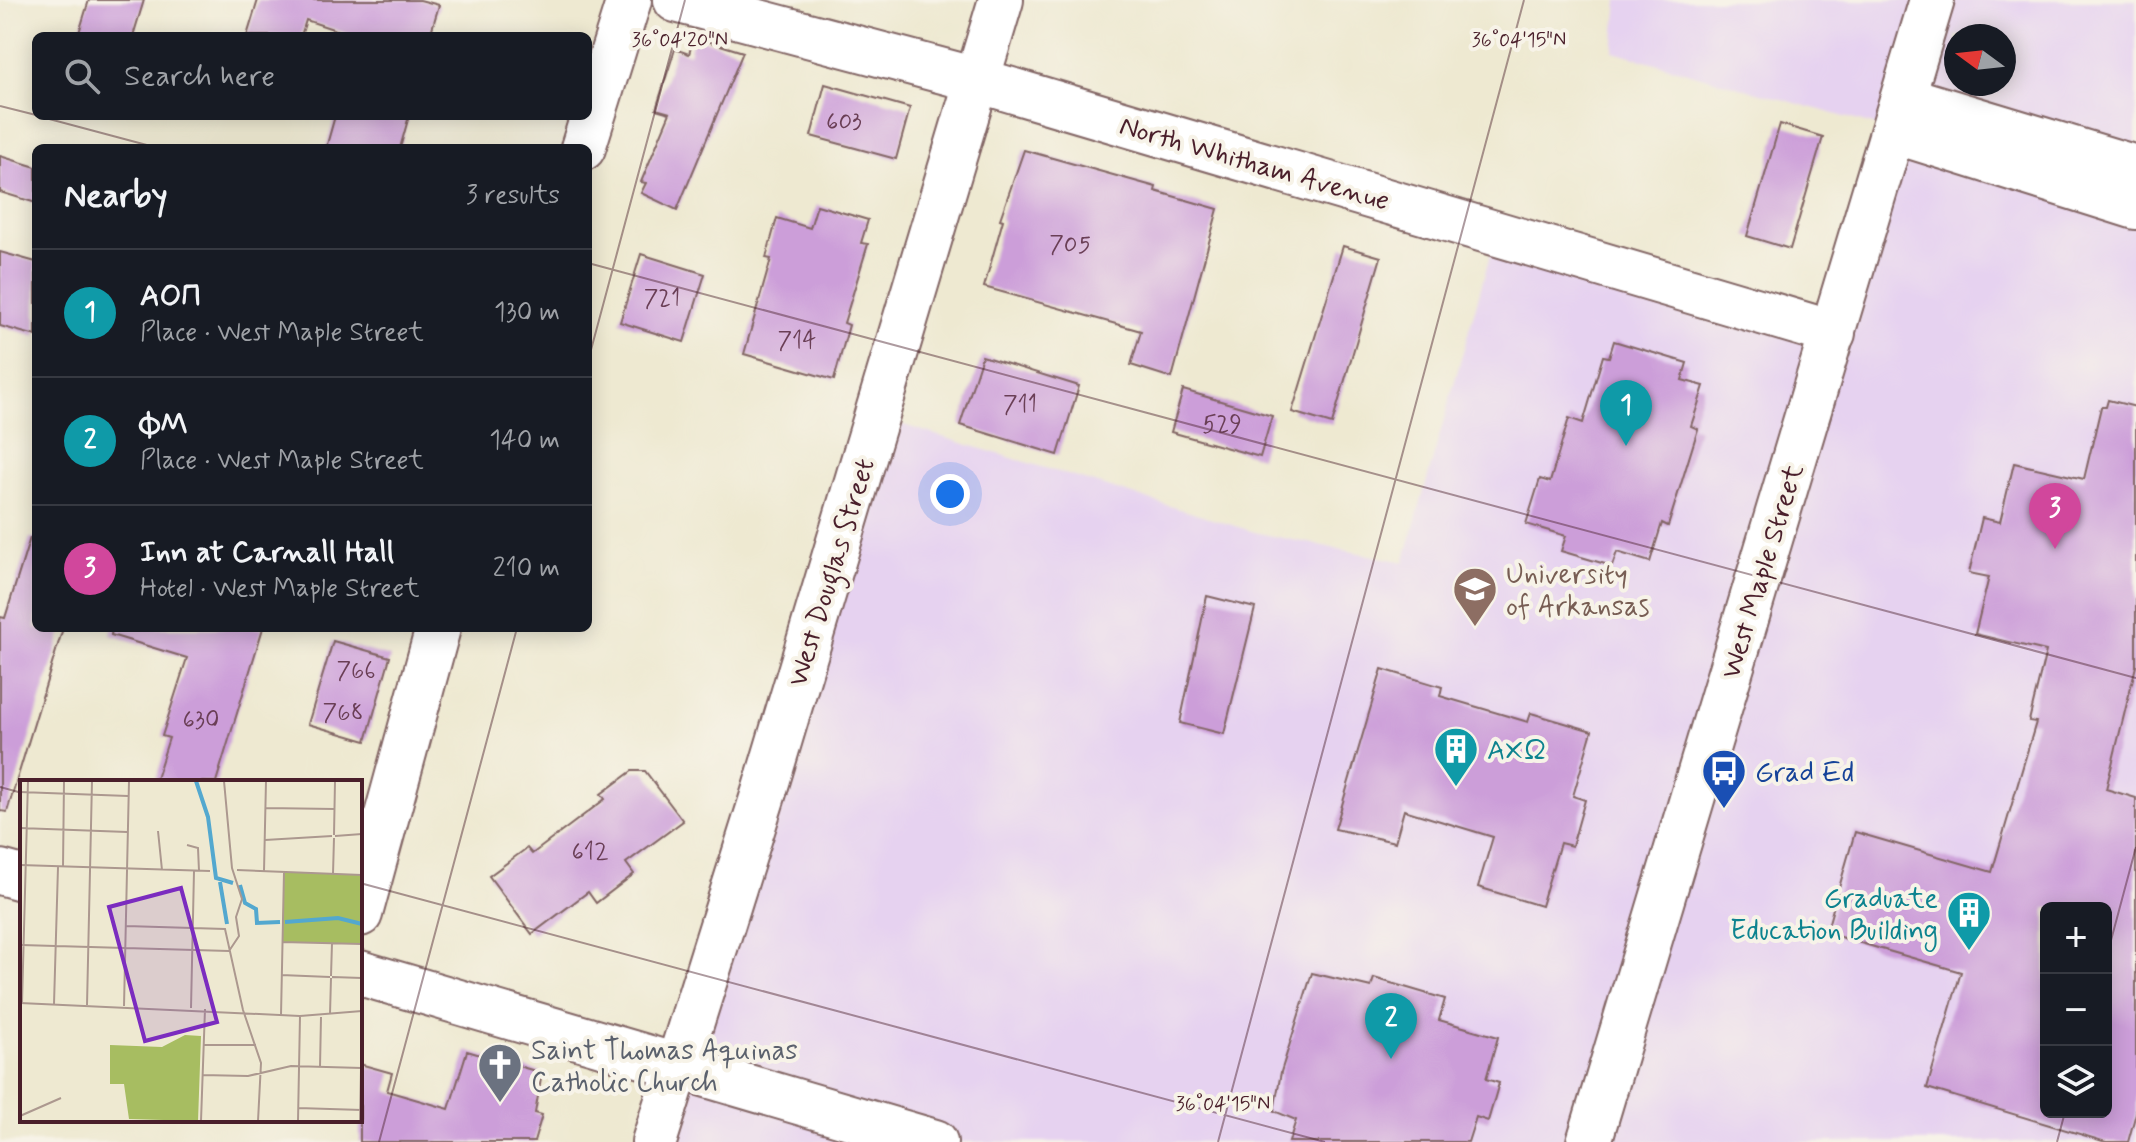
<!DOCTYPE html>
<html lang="en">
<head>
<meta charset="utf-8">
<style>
	body { margin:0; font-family:Mynerve,sans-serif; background:#242831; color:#f1f3f6 }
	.controls { position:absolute; right:24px; bottom:24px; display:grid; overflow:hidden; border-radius:12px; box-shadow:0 4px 20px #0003 }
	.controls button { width:72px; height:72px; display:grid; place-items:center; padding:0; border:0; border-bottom:2px solid #363941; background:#171b24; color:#f1f3f6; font:40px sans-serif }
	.compass { position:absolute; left:1944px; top:24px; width:72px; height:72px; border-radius:50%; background:#171b24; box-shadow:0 4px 20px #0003; rotate:285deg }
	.you { position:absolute; left:950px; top:494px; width:28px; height:28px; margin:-20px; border:6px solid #fff; border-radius:50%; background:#1a73e8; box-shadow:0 0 0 12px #1a73e833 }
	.badge { display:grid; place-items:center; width:52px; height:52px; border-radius:50%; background:#0f766e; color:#fff; font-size:26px; font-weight:700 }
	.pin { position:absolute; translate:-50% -66px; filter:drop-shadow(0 2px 4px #0008) }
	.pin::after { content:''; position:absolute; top:42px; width:28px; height:24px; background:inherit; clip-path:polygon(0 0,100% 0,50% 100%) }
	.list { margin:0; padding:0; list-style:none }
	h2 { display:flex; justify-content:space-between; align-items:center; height:104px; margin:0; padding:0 32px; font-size:34px }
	h2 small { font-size:26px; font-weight:400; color:#9ea1a6 }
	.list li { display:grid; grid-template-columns:52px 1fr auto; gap:24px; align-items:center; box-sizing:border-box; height:128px; padding:0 32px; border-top:2px solid #363941 }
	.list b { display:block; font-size:30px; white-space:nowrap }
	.list p { margin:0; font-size:26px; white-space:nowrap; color:#9ea1a6 }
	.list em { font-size:26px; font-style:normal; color:#9ea1a6 }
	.icon { flex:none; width:44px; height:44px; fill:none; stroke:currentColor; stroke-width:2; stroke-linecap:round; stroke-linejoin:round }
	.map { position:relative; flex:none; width:2136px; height:1142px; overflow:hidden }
	.search { position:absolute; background:#171b24; box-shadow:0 4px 20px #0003; left:32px; top:32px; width:560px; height:88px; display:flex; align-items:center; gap:20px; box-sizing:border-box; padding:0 28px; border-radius:12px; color:#9ea1a6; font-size:30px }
	.panel { position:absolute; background:#171b24; box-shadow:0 4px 20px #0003; left:32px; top:144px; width:560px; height:488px; border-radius:12px }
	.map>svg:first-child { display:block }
	.built { fill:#e6d2f0; fill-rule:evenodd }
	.building { fill:#cc9ed9; fill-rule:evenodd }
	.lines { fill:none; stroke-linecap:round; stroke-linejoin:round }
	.minor-casing { stroke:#836665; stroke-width:48 }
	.minor { stroke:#fff; stroke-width:44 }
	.ticks { fill:none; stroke:#4a1f2b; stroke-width:2; stroke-opacity:0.45 }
	.labels { text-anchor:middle; stroke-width:8; stroke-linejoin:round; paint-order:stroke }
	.number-label { font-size:24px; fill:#6a3f56 }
	.street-label { font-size:28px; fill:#4a1f2b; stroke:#f7f3e8 }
	.education-label { font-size:28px; fill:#785e54; stroke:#f7f3e8; text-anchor:start }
	.culture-label { font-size:28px; fill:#0d838f; stroke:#f7f3e8; text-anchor:start }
	.transit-label { font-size:28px; fill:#164399; stroke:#f7f3e8; text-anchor:start }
	.worship-label { font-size:28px; fill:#5b616d; stroke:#f7f3e8; text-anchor:start }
	.inset-river { fill:none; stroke:#53a8cf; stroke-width:4 }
	.inset-road { fill:none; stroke:#ac988f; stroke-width:2 }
	.view { fill:#7b2cbf; fill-opacity:0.15; stroke:#7b2cbf; stroke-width:4 }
	.inset-edge { fill:none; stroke:#4a1f2b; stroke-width:4 }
	.ticks-label { font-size:20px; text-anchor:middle; fill:#4a1f2b; stroke:#f7f3e8; stroke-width:8; stroke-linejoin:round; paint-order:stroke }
</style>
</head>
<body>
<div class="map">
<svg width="2136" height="1142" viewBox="0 0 2136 1142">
	<rect width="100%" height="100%" fill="#f7f3e8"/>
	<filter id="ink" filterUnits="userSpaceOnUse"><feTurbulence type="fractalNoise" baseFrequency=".0125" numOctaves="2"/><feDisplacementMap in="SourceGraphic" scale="16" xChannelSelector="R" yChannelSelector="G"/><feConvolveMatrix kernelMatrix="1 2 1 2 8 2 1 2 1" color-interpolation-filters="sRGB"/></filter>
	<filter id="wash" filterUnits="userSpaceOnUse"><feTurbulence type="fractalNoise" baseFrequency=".006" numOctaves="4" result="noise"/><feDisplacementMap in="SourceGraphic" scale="32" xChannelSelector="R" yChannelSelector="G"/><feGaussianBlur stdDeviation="1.8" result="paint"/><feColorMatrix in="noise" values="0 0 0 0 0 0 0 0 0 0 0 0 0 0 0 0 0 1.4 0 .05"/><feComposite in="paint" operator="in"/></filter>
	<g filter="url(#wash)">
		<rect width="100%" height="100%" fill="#eee9d1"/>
		<path class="built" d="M1618 0H2136V1142H654L877 417 1258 533 1404 562 1496 234 1832 333 1894 131 1613 51ZM1956 36H2004V84H1956ZM2046 908H2106V1112H2046Z"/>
		<g id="blocks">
			<g class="building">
				<polygon points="89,0 144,0 133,36 78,36"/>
				<polygon points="258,0 420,0 439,5 430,36 354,36 306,20 301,36 247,36"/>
				<polygon points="694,37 743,52 677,210 641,193 646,183 641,182 670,113 656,109 675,49 689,54"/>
				<polygon points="825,84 910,108 896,159 811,136"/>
				<polygon points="335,116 409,116 400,148 326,148"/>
				<polygon points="1780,124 1823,137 1790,249 1747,236"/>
				<polygon points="1024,150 1156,187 1155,191 1218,209 1172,378 1131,365 1141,331 984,287 1003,220 1000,219"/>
				<polygon points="0,156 36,167 36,203 0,192"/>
				<polygon points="817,205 868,220 861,243 868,244 844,323 849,325 834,380 744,354 771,259 766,258 777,218 810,228"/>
				<polygon points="1343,246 1381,257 1332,424 1292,412"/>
				<polygon points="0,252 36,262 36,336 0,326"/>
				<polygon points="641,254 705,274 684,342 620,322"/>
				<polygon points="1614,341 1687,363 1682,380 1704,386 1691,426 1698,429 1668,526 1662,523 1650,562 1617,552 1612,566 1561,551 1566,536 1526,524 1540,479 1550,482 1569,418 1583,423 1603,356 1609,357"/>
				<polygon points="982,356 1079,386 1058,455 960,425"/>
				<polygon points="1183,390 1272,416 1260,457 1171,432"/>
				<path d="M2108 400 2136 407V666L2106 789 2136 798V1113L2128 1142H2106L1927 1088 1961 972 1826 933 1855 832 1992 872 2036 722 2029 721 2046 651 1975 634 1989 577 1969 573 1982 518 2000 522 2014 463 2084 479 2101 407H2106ZM2046 908H2106V1112H2046Z"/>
				<polygon points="30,538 36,539 36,628 63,628 7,812 0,811 0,617 5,618"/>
				<polygon points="1207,596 1255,608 1224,734 1180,723"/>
				<polygon points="112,628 263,628 216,782 155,782 169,738 162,736 187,658 111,635"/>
				<polygon points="333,641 390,657 366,741 308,724"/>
				<polygon points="1382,669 1442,687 1440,696 1528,722 1531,713 1592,731 1573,796 1585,800 1572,846 1560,843 1541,906 1478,887 1493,837 1404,810 1395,842 1335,829"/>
				<polygon points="632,771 645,771 683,821 626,863 634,874 596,903 588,892 532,934 489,876 527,848 532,854 605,799 601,794"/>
				<polygon points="1312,973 1371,987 1374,978 1445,999 1439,1020 1498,1037 1486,1079 1499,1083 1488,1121 1476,1117 1468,1142 1289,1142 1296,1120 1274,1111 1281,1072"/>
				<polygon points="467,1051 542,1073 535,1113 542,1115 534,1142 360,1142 360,1064 392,1073 387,1091 449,1109"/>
			</g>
		</g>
	</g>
	<g filter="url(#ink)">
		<use href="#blocks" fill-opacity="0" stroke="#836665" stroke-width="2"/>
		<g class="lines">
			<g class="minor-casing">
				<g id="minor">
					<polyline points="676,0 977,80 1833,333"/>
					<polyline points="1904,98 2136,168"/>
					<polyline points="1894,131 2136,207"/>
					<polyline points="583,148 629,0"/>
					<polyline points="0,872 22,878"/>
					<polyline points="360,914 438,628"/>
					<polyline points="360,973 935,1142"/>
					<polyline points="654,1142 764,792 1001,0"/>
					<polyline points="1589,1142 1932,0"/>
				</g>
			</g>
			<use href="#minor" class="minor"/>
		</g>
	</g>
	<path class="ticks" d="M0 106 36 115M38 116 158 148M588 263 2136 678M588 361 685 0M0 787 22 793M360 883 1325 1142M2106 959 2136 847M379 1142 517 628M1218 1142 1524 0M2057 1142 2065 1112"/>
	<defs>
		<g id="university-pin" transform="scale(2.3)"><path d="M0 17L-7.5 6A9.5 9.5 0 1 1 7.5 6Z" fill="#8d6e63" stroke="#f7f3e8"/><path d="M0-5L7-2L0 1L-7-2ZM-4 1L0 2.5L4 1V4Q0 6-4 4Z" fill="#fff"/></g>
		<g id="building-pin" transform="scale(2.3)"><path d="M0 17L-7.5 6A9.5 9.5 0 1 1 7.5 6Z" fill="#0f9aa8" stroke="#f7f3e8"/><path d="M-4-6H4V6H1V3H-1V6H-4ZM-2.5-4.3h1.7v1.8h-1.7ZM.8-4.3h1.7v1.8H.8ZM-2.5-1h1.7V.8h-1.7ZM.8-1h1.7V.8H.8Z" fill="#fff"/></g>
		<g id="bus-pin" transform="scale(2.3)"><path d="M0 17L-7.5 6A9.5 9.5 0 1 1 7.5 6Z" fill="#1a4fb4" stroke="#f7f3e8"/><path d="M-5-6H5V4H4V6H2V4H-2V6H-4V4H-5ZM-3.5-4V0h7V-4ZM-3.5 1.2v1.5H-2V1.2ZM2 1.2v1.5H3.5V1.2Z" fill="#fff"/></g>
		<g id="church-pin" transform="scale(2.3)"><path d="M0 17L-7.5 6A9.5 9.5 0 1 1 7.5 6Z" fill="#6b7280" stroke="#f7f3e8"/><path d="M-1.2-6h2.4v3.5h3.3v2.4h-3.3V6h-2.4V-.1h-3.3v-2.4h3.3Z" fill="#fff"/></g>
	</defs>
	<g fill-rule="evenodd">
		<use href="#university-pin" x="1475" y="589"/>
		<use href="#building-pin" x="1456" y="749"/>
		<use href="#bus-pin" x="1724" y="771"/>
		<use href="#building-pin" x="1969" y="913"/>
		<use href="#church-pin" x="500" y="1065"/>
	</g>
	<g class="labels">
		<g class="number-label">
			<text x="844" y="129">603</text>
			<text x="1070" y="252">705</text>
			<text x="662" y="306">721</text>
			<text x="797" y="348">714</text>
			<text x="1020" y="412">711</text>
			<text x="1222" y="432">529</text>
			<text x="356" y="678">766</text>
			<text x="343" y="720">768</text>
			<text x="201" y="727">630</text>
			<text x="590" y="859">612</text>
		</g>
		<g class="street-label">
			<text transform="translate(1255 162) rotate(16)" y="10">North Whitham Avenue</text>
			<text transform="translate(1761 571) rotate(-73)" y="10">West Maple Street</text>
			<text transform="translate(830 572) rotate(-73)" y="10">West Douglas Street</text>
		</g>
		<g class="education-label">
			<text x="1506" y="583">University<tspan x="1506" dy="32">of Arkansas</tspan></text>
		</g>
		<g class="culture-label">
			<text x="1487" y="759">ΑΧΩ</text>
			<text x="1938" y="907" text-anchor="end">Graduate<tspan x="1938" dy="32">Education Building</tspan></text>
		</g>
		<g class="transit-label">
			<text x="1755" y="781">Grad Ed</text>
		</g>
		<g class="worship-label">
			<text x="531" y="1059">Saint Thomas Aquinas<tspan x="531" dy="32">Catholic Church</tspan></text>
		</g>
	</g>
	<g transform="translate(20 780)">
		<rect width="342" height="342" fill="#eee9d1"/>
		<path d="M264 92 342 95V164L262 162ZM165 255 181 256 178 341 109 339 104 304H90V265L142 267Z" fill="#a7bd61"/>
		<path class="inset-river" d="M176 1 188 37 196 98 213 103M200 102 207 144M220 105 225 123 236 129 237 143 260 142M265 142 318 138 342 144"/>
		<path class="inset-road" d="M204 1 212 88 222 119 216 137 219 156 209 171M0 12 108 16M245 28 315 29M0 48 107 52M138 51 142 90M314 55 315 1M315 56 342 54M245 60 312 56M167 65 178 68 179 91M0 85 190 91M43 87 44 1M217 90 342 95M244 91 246 1M313 94 314 58M106 146 205 149 223 230 241 283 238 341M262 162 342 164M1 165 209 171M261 195 310 197M311 196 312 163M312 197 342 198M0 223 280 236 342 231M2 223 8 1M34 224 38 87M67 225 72 1M104 226 109 1M171 228 174 91M310 234 311 198M261 235 264 92M183 265H236M300 287 301 237M182 295 228 296 271 286 342 288M278 328 342 330M0 336 41 318M181 341 185 229M278 341 280 236M340 341 341 288"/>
		<path class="view" d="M161 108 197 242 125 261 89 127Z"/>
		<rect width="342" height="342" class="inset-edge"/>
	</g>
	<g class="ticks-label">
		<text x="680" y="46">36°04'20"N</text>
		<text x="1519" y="46">36°04'15"N</text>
		<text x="1223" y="1110">36°04'15"N</text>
	</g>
</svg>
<div class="controls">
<button>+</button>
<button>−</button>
<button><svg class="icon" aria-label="layers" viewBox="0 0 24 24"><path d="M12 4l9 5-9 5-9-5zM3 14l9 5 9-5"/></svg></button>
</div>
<svg class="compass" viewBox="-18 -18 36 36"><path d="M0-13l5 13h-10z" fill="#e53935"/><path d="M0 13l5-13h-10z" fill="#9ea1a6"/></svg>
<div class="you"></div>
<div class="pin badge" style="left:1626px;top:446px;background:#0f9aa8">1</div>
<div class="pin badge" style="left:1391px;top:1059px;background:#0f9aa8">2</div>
<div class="pin badge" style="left:2055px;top:549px;background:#d1479c">3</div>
<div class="search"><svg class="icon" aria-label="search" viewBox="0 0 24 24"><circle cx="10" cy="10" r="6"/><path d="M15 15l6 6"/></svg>Search here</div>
<section class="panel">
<h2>Nearby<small>3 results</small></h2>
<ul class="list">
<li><span class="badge" style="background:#0f9aa8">1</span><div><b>ΑΟΠ</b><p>Place · West Maple Street</p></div><em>130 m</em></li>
<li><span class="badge" style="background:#0f9aa8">2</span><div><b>ΦΜ</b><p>Place · West Maple Street</p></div><em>140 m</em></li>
<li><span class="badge" style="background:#d1479c">3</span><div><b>Inn at Carnall Hall</b><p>Hotel · West Maple Street</p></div><em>210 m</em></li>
</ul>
</section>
</div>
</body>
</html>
